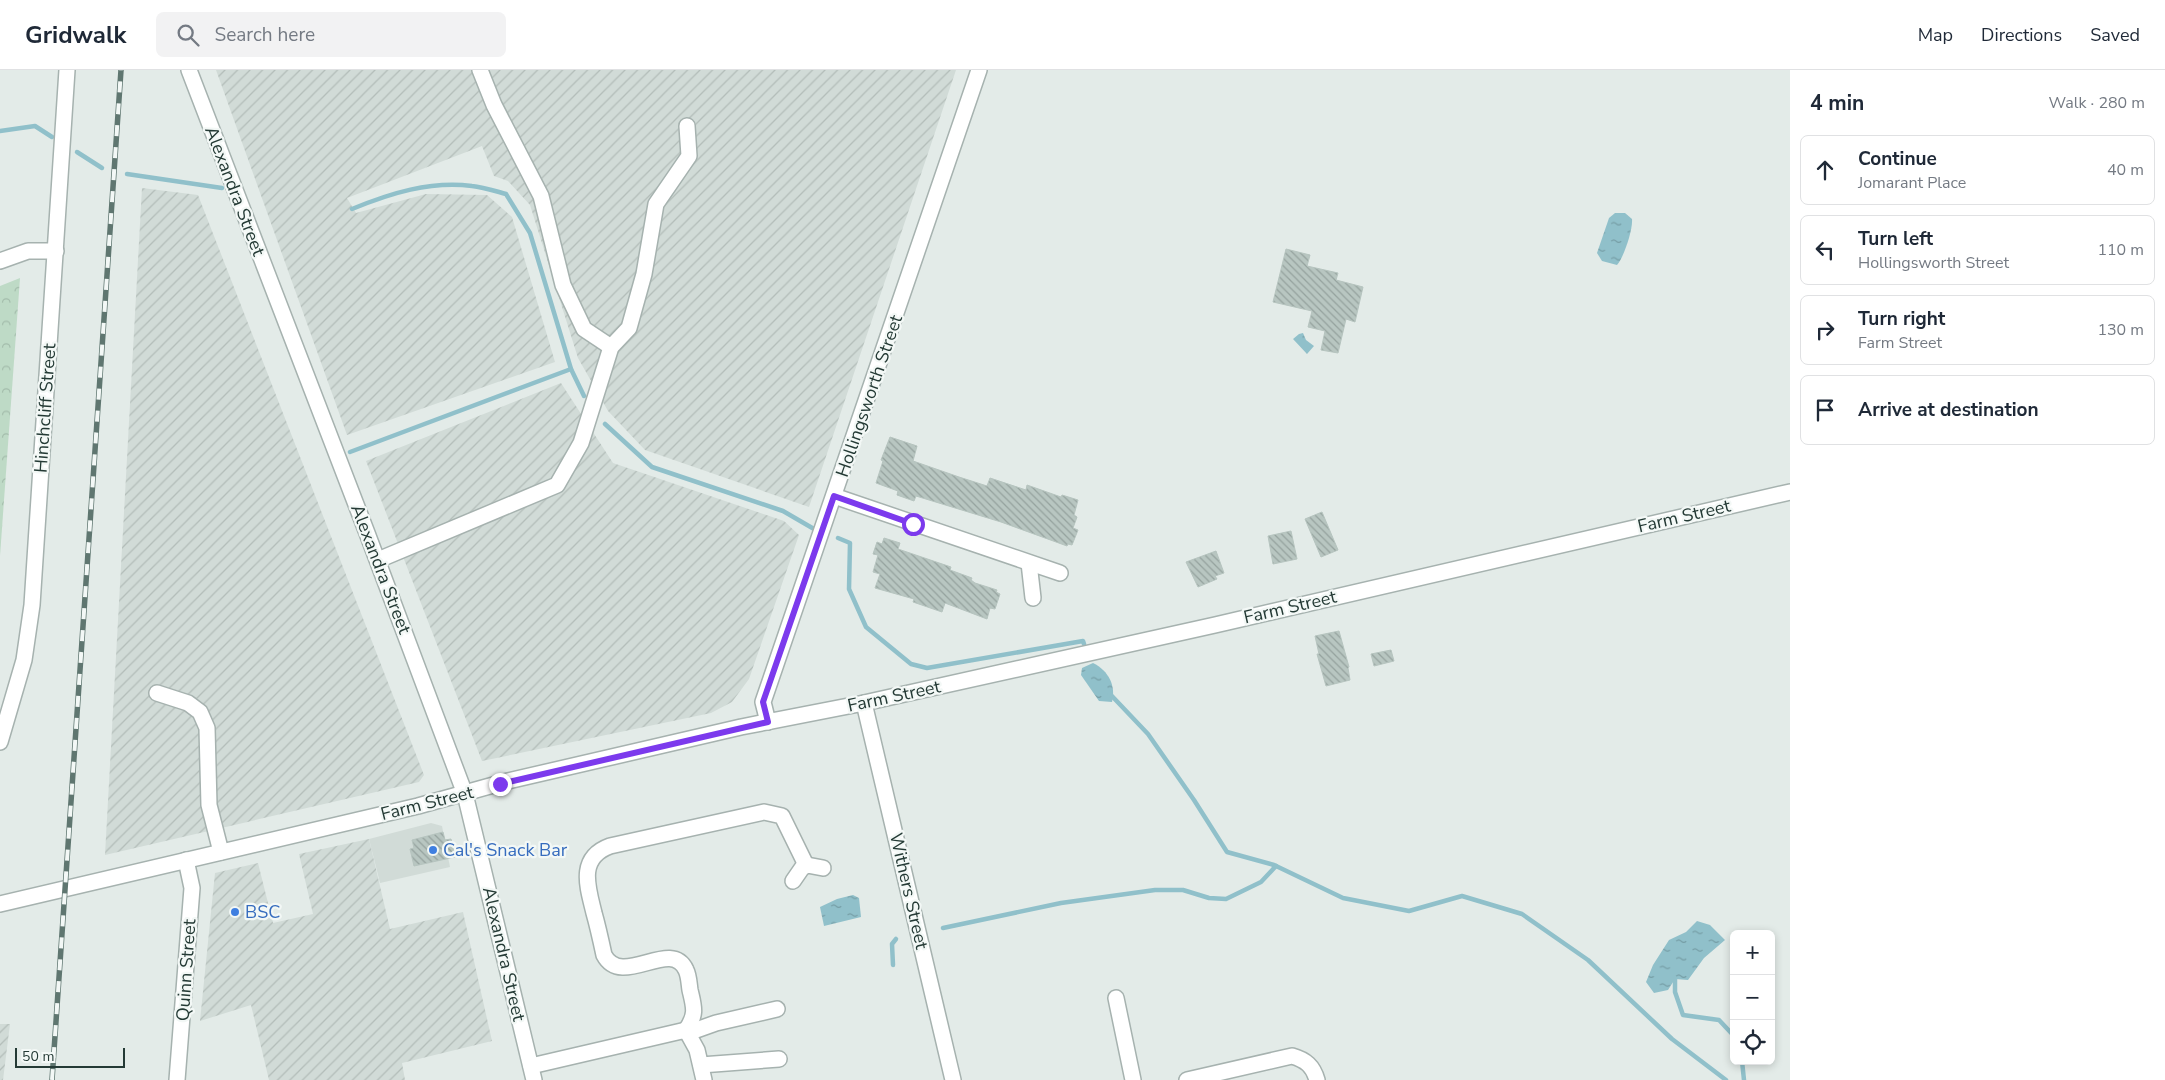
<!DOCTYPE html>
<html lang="en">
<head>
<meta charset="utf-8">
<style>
	body { margin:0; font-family:"Nunito Sans",sans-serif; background:#f2f2f3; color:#1f2937 }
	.controls { position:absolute; right:15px; bottom:15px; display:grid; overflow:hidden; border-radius:8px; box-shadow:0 2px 8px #0003 }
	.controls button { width:45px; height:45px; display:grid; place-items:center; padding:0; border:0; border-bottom:1px solid #e0e1e3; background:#fff; color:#1f2937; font:25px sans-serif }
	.scale { position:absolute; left:15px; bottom:12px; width:110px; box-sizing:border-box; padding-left:5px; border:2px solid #243a35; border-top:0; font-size:14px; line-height:18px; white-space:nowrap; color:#243a35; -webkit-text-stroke:4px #f3f8f6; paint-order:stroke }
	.stop { position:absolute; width:15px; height:15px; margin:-11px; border:4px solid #7c3aed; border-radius:50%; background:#fff }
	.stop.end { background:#7c3aed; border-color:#fff; box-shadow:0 1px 5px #0008 }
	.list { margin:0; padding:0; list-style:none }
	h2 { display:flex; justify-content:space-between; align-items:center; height:65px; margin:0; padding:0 20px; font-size:21px }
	h2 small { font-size:16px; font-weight:400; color:#747a83 }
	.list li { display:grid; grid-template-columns:32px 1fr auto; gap:15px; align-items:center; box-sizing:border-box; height:70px; margin:0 10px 10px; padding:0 10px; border:1px solid #e0e1e3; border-radius:8px }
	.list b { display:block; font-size:19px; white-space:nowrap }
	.list p { margin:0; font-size:16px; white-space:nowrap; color:#747a83 }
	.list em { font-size:16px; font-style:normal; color:#747a83 }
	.icon { flex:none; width:28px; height:28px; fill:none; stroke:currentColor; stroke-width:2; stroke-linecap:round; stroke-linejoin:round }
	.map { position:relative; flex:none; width:1790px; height:1010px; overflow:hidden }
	header { display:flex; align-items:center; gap:30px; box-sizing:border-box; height:70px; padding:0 25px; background:#fff; border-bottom:1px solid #e0e1e3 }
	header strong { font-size:24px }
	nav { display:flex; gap:28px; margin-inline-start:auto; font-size:18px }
	.search { width:350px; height:45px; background:#f2f2f3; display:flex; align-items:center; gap:12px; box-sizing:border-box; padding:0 18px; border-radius:8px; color:#747a83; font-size:19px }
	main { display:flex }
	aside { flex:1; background:#fff }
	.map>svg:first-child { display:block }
	.built { fill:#d1dbd7 }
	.industrial { fill:url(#industrial-furrows) }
	.forest { fill:url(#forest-crowns) }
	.water { fill:url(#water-ripples) }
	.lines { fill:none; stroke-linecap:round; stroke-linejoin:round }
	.stream { stroke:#90c0ca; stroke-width:4.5 }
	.building { fill:url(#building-back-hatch); stroke:#b6c4bf }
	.minor-casing { stroke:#a6b2af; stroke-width:18 }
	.minor { stroke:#fff; stroke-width:15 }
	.rail-casing { stroke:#5f7670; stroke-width:5.5 }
	.rail { stroke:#f3f8f6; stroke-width:4; stroke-dasharray:11; stroke-linecap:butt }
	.route { stroke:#7c3aed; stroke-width:6 }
	.shop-dot { fill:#3f7fe0; stroke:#f3f8f6; stroke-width:2 }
	.labels { text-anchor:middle; stroke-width:4.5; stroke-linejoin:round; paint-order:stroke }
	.street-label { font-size:18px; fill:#243a35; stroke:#f3f8f6 }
	.shop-label { font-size:18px; fill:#366cbe; stroke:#f3f8f6; text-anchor:start }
</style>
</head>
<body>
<header>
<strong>Gridwalk</strong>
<div class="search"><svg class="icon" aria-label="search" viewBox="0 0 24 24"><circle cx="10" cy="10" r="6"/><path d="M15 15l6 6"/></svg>Search here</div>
<nav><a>Map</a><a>Directions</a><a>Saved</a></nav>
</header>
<main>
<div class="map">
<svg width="1790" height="1010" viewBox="0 0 1790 1010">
	<defs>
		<pattern id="industrial-furrows" width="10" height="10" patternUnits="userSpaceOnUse" patternTransform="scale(1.25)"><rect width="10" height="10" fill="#d1dbd7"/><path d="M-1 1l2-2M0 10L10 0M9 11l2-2" fill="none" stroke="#b3bdb9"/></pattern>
		<pattern id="forest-crowns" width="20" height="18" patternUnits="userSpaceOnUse" patternTransform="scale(1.25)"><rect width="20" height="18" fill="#bedac6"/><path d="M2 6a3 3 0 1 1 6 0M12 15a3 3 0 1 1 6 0" fill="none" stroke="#a3bcab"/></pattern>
		<pattern id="water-ripples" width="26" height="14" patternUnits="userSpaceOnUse" patternTransform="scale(1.25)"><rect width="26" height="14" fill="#90c0ca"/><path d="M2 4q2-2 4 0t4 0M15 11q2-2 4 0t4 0" fill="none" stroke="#759da5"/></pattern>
		<pattern id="building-back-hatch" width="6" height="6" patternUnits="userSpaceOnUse" patternTransform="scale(1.25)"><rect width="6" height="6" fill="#b8c6c1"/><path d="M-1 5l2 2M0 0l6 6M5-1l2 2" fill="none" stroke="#95a29e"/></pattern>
	</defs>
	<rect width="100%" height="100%" fill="#e3ebe8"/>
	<polygon class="built" points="431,753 442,756 450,797 380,813 369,769"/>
	<g class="industrial">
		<polygon points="216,0 956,0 809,437 645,380 608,341 578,288 530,135 508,111 494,106 482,76 347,128 356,143 426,124 487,125 512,147 555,292 347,365"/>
		<polygon points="142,118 198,125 424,705 419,712 105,785"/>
		<polygon points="561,313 613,393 784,451 799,465 749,609 732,632 711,643 482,691 366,391"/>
		<polygon points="369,769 390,859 463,842 492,971 402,993 405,1010 269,1010 251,935 200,951 215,803 258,793 273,853 313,844 299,784"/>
		<polygon points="0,954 10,954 3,1010 0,1010"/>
	</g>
	<polygon class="forest" points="20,208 0,486 0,216"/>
	<g class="water">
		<path d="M1615 143H1625L1632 149C1633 159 1624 187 1617 195L1602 191 1597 183 1609 148Z"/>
		<polygon points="1303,263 1306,270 1314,276 1307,284 1293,269 1299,264"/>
		<path d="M1093 593C1109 601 1116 616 1112 632L1099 631 1081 605 1082 598Z"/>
		<polygon points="853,825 859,828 861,847 824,856 820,837 837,829"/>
		<polygon points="1697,851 1710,855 1725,870 1704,888 1688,910 1675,909 1668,920 1654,923 1646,912 1653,895 1669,870 1686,862"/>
	</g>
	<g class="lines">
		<g class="stream">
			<polyline points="0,61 35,56 52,67"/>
			<polyline points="77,82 102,98"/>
			<polyline points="127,104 222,118"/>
			<path d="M352 139C391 123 429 111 472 116 483 117 495 121 506 124L530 163 571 299 584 326"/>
			<polyline points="605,354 652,397 783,441 814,459"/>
			<polyline points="350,382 571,299"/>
			<polyline points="838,468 850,473 849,519 866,557 911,594 927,598 1083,571 1084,574"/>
			<polyline points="1110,624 1148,664 1194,730 1227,782 1274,795 1343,828 1409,841 1462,826 1522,844 1588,890 1672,969 1726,1010"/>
			<polyline points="943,858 1061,833 1155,820 1183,820 1209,828 1226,829 1261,812 1276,796"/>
			<polyline points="893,895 892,874 896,869"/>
			<polyline points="1675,909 1675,922 1683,945 1719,950 1734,966"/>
			<polyline points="1742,991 1744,1010"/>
		</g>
	</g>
	<g class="building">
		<polygon points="1286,179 1310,185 1307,196 1338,203 1336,210 1363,217 1355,252 1346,249 1338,283 1321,280 1325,261 1308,257 1312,241 1273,232"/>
		<polygon points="890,367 917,376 913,391 959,407 987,416 990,408 1026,420 1027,415 1061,427 1062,425 1078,430 1074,445 1077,447 1073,458 1078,460 1072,475 1068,474 1067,476 1001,452 916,426 914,431 897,425 898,421 876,413 883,391 881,390"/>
		<polygon points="1322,442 1338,480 1321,487 1305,449"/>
		<polygon points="1291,461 1297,489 1273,494 1268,466"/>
		<polygon points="884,468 900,473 898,479 951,497 950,500 972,508 971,510 975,513 997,520 996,522 1000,524 995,539 990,538 987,549 945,533 942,542 913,532 914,529 875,518 880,504 873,502 878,485 873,484 877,472 882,474"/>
		<polygon points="1216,481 1224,503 1215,506 1217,509 1198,517 1186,492"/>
		<polygon points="1339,561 1349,597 1348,598 1350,610 1326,616 1317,584 1319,584 1315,566"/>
		<polygon points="1391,580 1394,591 1374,596 1371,584"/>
		<polygon points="443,762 445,770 451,769 455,787 414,796 410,779 414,778 412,770"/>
	</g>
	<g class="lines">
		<g class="minor-casing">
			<g id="minor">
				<polyline points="189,0 367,463 465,724 534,1010"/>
				<polyline points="480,0 494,35 541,126 563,215 584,259 611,277"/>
				<polyline points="0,191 28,181 56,181"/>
				<polyline points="834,426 1060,503"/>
				<polyline points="378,490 557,415 581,373 611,277 629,258 644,204 656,134 689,86 687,56"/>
				<polyline points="1029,493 1033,528"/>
				<polyline points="157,623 188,633 200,642 207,658 209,735 221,782"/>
				<polyline points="864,633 953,1010"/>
				<polyline points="768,652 763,632 979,0"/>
				<polyline points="0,672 24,590 32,535 67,0"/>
				<polyline points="793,811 802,798 807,795 823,798"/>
				<polyline points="0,834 418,736 508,711 741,657 864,633 1215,555 1790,422"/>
				<polyline points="1116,928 1133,1010"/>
				<path d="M686 960C697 944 694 937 690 920 689 914 689 906 686 900 671 867 622 919 604 885 601 871 598 857 594 843 588 818 577 788 610 776L764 742 782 746 806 795"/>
				<polyline points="688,963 716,953 777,939"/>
				<polyline points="701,995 779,989"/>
				<polyline points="531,996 686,960 697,980 704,1010"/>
				<polyline points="177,1010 192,818 186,790"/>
				<path d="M1187 1010 1292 986C1306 990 1313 996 1317 1010"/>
			</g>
		</g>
		<use href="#minor" class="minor"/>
		<g class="rail-casing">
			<polyline id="rail" points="52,1010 121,0"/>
		</g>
		<use href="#rail" class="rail"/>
	</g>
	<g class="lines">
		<polyline class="route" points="500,714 768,652 763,632 834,426 913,454"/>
	</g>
	<g class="shop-dot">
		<circle cx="433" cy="780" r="5"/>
		<circle cx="235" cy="842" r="5"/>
	</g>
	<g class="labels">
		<g class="street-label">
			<text transform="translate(235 121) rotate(69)" y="6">Alexandra Street</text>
			<text transform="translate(869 326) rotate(-71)" y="6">Hollingsworth Street</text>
			<text transform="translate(45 338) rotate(-86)" y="6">Hinchcliff Street</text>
			<text transform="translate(1684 446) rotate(-13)" y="6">Farm Street</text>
			<text transform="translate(381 499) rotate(69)" y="6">Alexandra Street</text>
			<text transform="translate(1290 537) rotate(-13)" y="6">Farm Street</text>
			<text transform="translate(894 626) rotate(-12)" y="6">Farm Street</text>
			<text transform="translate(427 733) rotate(-14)" y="6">Farm Street</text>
			<text transform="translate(909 821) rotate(77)" y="6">Withers Street</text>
			<text transform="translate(504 884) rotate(77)" y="6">Alexandra Street</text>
			<text transform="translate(186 900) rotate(-86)" y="6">Quinn Street</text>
		</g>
		<g class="shop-label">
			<text x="443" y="786">Cal's Snack Bar</text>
			<text x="245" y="848">BSC</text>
		</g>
	</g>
</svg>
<div class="controls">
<button>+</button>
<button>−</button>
<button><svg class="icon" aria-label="locate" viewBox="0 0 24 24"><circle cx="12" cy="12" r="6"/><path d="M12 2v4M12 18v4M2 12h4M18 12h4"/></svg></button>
</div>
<div class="scale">50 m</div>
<div class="stop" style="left:913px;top:454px"></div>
<div class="stop end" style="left:500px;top:714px"></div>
</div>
<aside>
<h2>4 min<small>Walk · 280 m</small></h2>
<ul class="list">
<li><svg class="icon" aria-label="ahead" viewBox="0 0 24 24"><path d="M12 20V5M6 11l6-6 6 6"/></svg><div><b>Continue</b><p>Jomarant Place</p></div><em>40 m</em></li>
<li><svg class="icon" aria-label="left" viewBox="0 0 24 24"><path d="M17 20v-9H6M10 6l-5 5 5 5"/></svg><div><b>Turn left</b><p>Hollingsworth Street</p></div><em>110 m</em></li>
<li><svg class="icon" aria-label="right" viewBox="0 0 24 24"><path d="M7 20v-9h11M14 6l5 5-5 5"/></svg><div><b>Turn right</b><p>Farm Street</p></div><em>130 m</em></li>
<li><svg class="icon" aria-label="arrive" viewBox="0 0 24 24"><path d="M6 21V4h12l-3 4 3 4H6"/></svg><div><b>Arrive at destination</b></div></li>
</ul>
</aside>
</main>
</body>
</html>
